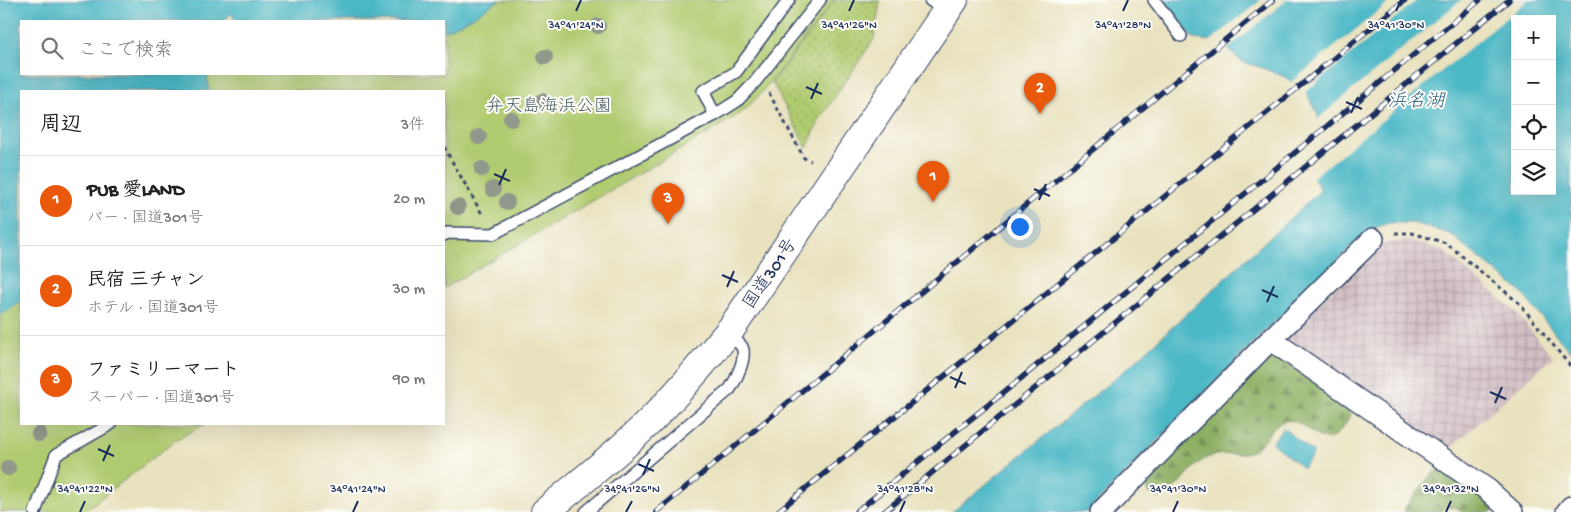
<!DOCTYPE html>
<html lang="ja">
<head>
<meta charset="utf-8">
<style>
	body { margin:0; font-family:"Gochi Hand","Klee One",sans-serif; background:#f2f2f2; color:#222 }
	.controls { position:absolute; right:15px; top:15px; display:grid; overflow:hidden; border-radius:0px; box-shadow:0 5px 20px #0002 }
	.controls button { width:45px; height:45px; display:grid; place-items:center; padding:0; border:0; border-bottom:1px solid #e0e0e0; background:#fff; color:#222; font:25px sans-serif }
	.you { position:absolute; left:1019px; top:226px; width:18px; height:18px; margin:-12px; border:4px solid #fff; border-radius:50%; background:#1a73e8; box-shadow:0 0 0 8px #1a73e833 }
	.badge { display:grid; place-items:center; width:32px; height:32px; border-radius:50%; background:#ea580c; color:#fff; font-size:16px; font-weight:700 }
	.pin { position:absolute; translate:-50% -41px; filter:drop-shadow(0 1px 2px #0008) }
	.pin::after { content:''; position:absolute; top:26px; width:18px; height:15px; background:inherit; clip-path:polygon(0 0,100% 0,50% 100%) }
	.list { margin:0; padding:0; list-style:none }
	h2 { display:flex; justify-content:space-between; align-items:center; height:65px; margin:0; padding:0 20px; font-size:21px }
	h2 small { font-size:16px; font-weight:400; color:#767676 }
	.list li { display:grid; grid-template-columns:32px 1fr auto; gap:15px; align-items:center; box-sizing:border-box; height:90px; padding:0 20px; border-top:1px solid #e0e0e0 }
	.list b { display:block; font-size:19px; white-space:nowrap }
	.list p { margin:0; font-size:16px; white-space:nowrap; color:#767676 }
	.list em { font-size:16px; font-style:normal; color:#767676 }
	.icon { flex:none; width:28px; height:28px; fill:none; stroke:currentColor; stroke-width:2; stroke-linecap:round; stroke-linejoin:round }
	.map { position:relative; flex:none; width:1571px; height:512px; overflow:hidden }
	.search { position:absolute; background:#fff; box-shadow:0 5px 20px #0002; left:20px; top:20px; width:425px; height:55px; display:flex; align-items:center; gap:12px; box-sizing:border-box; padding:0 18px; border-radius:0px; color:#767676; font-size:19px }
	.panel { position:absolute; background:#fff; box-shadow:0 5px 20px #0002; left:20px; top:90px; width:425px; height:335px; border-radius:0px }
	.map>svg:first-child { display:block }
	.industrial { fill:url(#industrial-grid) }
	.grass { fill:url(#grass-dots); stroke:#667d67 }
	.forest { fill:url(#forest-firs); stroke:#546f60 }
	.park { fill:#b1cb70; stroke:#667d67 }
	.water { fill:#4bb8c6; stroke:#337492; fill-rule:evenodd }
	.pier { fill:#e9e2bf }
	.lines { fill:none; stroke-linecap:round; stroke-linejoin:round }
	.lane-casing { stroke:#3a4a6d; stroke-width:14 }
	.street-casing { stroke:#3a4a6d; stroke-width:24 }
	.highway-casing { stroke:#3a4a6d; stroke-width:30 }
	.path { stroke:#3a4a6d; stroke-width:3; stroke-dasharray:4 4; stroke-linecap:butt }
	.lane { stroke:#fff; stroke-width:11 }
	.street { stroke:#fff; stroke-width:21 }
	.highway { stroke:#fff; stroke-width:28 }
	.rail-casing { stroke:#1b2f5e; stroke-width:5.5 }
	.rail { stroke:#fdfcf7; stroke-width:4; stroke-dasharray:11; stroke-linecap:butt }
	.tree { fill:#90998c }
	.ticks { fill:none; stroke:#1b2f5e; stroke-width:2 }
	.labels { text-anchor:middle; stroke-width:4; stroke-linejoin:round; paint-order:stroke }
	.park-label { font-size:18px; fill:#485e63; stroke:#fdfcf7 }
	.street-label { font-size:18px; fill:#1b2f5e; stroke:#fdfcf7 }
	.water-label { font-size:19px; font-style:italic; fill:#2c5f82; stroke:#fdfcf7 }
	.ticks-label { font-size:12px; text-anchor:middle; fill:#1b2f5e; stroke:#fdfcf7; stroke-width:4; stroke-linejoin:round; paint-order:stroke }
</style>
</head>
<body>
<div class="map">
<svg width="1571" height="512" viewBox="0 0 1571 512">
	<defs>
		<pattern id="industrial-grid" width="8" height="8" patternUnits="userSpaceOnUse" patternTransform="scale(1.25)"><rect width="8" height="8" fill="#d2bec3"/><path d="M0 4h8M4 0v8" fill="none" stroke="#aa9ba2"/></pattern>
		<pattern id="grass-dots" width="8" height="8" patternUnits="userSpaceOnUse" patternTransform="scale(1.25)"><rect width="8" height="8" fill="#b1cb70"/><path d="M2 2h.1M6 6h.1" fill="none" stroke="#8fa55f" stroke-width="1.8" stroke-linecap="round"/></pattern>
		<pattern id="forest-firs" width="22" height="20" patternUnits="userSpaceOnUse" patternTransform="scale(1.25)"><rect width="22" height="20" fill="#8caf62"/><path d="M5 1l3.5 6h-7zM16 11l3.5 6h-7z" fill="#728f54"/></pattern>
	</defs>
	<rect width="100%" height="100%" fill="#fdfcf7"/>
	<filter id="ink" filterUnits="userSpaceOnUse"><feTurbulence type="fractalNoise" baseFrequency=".02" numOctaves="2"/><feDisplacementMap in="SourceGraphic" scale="10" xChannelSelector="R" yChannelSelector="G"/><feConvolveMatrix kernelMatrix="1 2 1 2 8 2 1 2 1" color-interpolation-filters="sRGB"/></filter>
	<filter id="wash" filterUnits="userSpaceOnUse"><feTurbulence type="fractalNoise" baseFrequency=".0096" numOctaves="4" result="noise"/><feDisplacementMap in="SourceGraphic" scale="20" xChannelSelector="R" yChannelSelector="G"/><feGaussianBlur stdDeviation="1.12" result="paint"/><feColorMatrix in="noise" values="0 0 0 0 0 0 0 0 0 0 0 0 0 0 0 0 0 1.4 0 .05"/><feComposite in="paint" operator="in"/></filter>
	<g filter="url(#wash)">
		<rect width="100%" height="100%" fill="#e9e2bf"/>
		<polygon class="industrial" points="1411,241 1442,250 1513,309 1553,357 1447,451 1283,338 1377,247 1391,242"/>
		<polygon class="grass" points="835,0 880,1 874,39 820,119 807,148 772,82"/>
		<g class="forest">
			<path d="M1277 356 1350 406C1351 415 1348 420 1343 427 1321 459 1307 415 1284 421 1270 425 1266 443 1254 450 1240 457 1223 451 1209 457 1189 465 1180 490 1159 498L1149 493 1146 483 1151 472 1267 357Z"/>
			<polygon points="1436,471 1443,471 1450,473 1493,508 1492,512 1465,512 1456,508 1448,506 1439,512 1404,512 1406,506 1430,476"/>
		</g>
		<g class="park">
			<path d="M499 0H835L764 90 745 110 722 125 444 288V91H209L207 74H444V31C463 23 481 12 499 0Z"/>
			<polygon points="21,302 21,424 205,424 176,440 83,512 0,512 0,314"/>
		</g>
		<g class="water">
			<path d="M0 0H499C481 12 463 23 444 31V21H236L231 13 224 21H21V74H207L209 91H21V302L0 314Z"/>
			<path d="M1164 0H1571V353L1520 291 1450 234 1413 223H1388L1368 231 1264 332 1087 512H952L1130 366 1321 190 1313 177 1318 114 1305 90 1283 76 1260 67 1242 62 1221 42 1193 39ZM1515 19H1552V191H1515Z"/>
			<polygon points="1283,428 1314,453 1303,468 1272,443"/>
		</g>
		<g class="pier">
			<polygon points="1261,0 1287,0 1226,50 1220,45 1208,43"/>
			<polygon points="1392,0 1417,0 1304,93 1290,83"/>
			<polygon points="1461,0 1528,0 1311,179 1315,121"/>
		</g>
	</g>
	<g filter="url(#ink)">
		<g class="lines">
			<g class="lane-casing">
				<g id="lane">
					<polyline points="930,0 945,11"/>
					<polyline points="1154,0 1181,36"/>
					<polyline points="715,115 703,91 736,72 789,0"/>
					<polyline points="444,235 447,233 493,234 715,115 737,101 755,82 820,0"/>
					<polyline points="35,512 56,455 111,424"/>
					<path d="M586 512 730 389C736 380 747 357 742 347 739 342 732 338 727 334"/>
				</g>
			</g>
			<g class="street-casing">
				<g id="street">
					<polyline points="1272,338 1277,344 1488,490 1512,512"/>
					<polyline points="1101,512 1272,338 1373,239"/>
					<polyline points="1567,512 1571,507"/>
				</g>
			</g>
			<g class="highway-casing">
				<path id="highway" d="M545 512C578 484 613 457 644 427 676 396 703 363 731 329L954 0"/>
			</g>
			<g class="path">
				<polyline points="769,93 804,158 811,161"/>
				<polyline points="444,147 482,214"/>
				<polyline points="1395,233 1412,233 1446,243 1519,303 1571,367"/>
			</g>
			<use href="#lane" class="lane"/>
			<use href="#street" class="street"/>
			<use href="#highway" class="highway"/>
			<g class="rail-casing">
				<g id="rail">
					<polyline points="656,512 1273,0"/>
					<polyline points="777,512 1016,318 1405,0"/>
					<polyline points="856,512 1030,371 1480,0"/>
					<polyline points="884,512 1509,0"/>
				</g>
			</g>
			<use href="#rail" class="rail"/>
		</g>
		<g class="tree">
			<circle cx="598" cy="26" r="8"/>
			<circle cx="545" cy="57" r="8"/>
			<circle cx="542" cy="101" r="8"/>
			<circle cx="511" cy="119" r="8"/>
			<circle cx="479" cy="137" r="8"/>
			<circle cx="482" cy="169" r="8"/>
			<circle cx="493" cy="189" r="8"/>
			<circle cx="507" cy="202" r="8"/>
			<circle cx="458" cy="207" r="8"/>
			<circle cx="39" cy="434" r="8"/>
			<circle cx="8" cy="468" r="8"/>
		</g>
	</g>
	<path class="ticks" d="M576 11 581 0M849 11 854 0M1123 11 1128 0M1396 11 1401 0M806 87 822 94M811 99 818 83M1346 102 1362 109M1351 113 1358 97M494 174 510 181M499 185 506 169M1034 189 1050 196M1039 200 1046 184M722 275 738 282M727 287 734 271M1262 290 1278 297M1267 302 1274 286M950 377 966 384M955 388 962 372M1490 392 1506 399M1495 403 1502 387M98 449 114 456M103 461 110 445M638 464 654 471M643 475 650 459M80 512 85 501M353 512 358 501M626 512 632 501M900 512 905 501M1173 512 1178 501M1446 512 1451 501"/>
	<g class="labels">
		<g class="park-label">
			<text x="549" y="111">弁天島海浜公園</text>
		</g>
		<g class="street-label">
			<text transform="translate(769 273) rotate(-56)" y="6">国道301号</text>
		</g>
		<g class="water-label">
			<text x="1416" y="106">浜名湖</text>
		</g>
	</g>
	<g class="ticks-label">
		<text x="576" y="28">34°41'24"N</text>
		<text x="849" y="28">34°41'26"N</text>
		<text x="1123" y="28">34°41'28"N</text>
		<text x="1396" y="28">34°41'30"N</text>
		<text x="85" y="492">34°41'22"N</text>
		<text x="358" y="492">34°41'24"N</text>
		<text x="632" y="492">34°41'26"N</text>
		<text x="905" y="492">34°41'28"N</text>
		<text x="1178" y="492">34°41'30"N</text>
		<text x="1451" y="492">34°41'32"N</text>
	</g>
</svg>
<div class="controls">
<button>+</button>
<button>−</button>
<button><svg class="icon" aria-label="locate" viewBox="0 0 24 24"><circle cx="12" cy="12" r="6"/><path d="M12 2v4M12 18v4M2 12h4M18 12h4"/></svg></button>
<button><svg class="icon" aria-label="layers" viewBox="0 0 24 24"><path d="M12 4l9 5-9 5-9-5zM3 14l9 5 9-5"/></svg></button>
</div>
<div class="you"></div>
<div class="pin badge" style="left:933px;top:202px">1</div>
<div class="pin badge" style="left:1040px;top:114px">2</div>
<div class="pin badge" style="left:668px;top:224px">3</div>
<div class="search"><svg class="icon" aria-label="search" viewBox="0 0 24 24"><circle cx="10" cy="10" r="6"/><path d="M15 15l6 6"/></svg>ここで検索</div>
<section class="panel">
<h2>周辺<small>3件</small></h2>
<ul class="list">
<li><span class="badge">1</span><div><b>PUB 愛LAND</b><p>バー · 国道301号</p></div><em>20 m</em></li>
<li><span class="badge">2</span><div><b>民宿 三チャン</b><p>ホテル · 国道301号</p></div><em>30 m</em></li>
<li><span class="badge">3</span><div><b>ファミリーマート</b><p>スーパー · 国道301号</p></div><em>90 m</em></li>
</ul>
</section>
</div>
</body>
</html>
